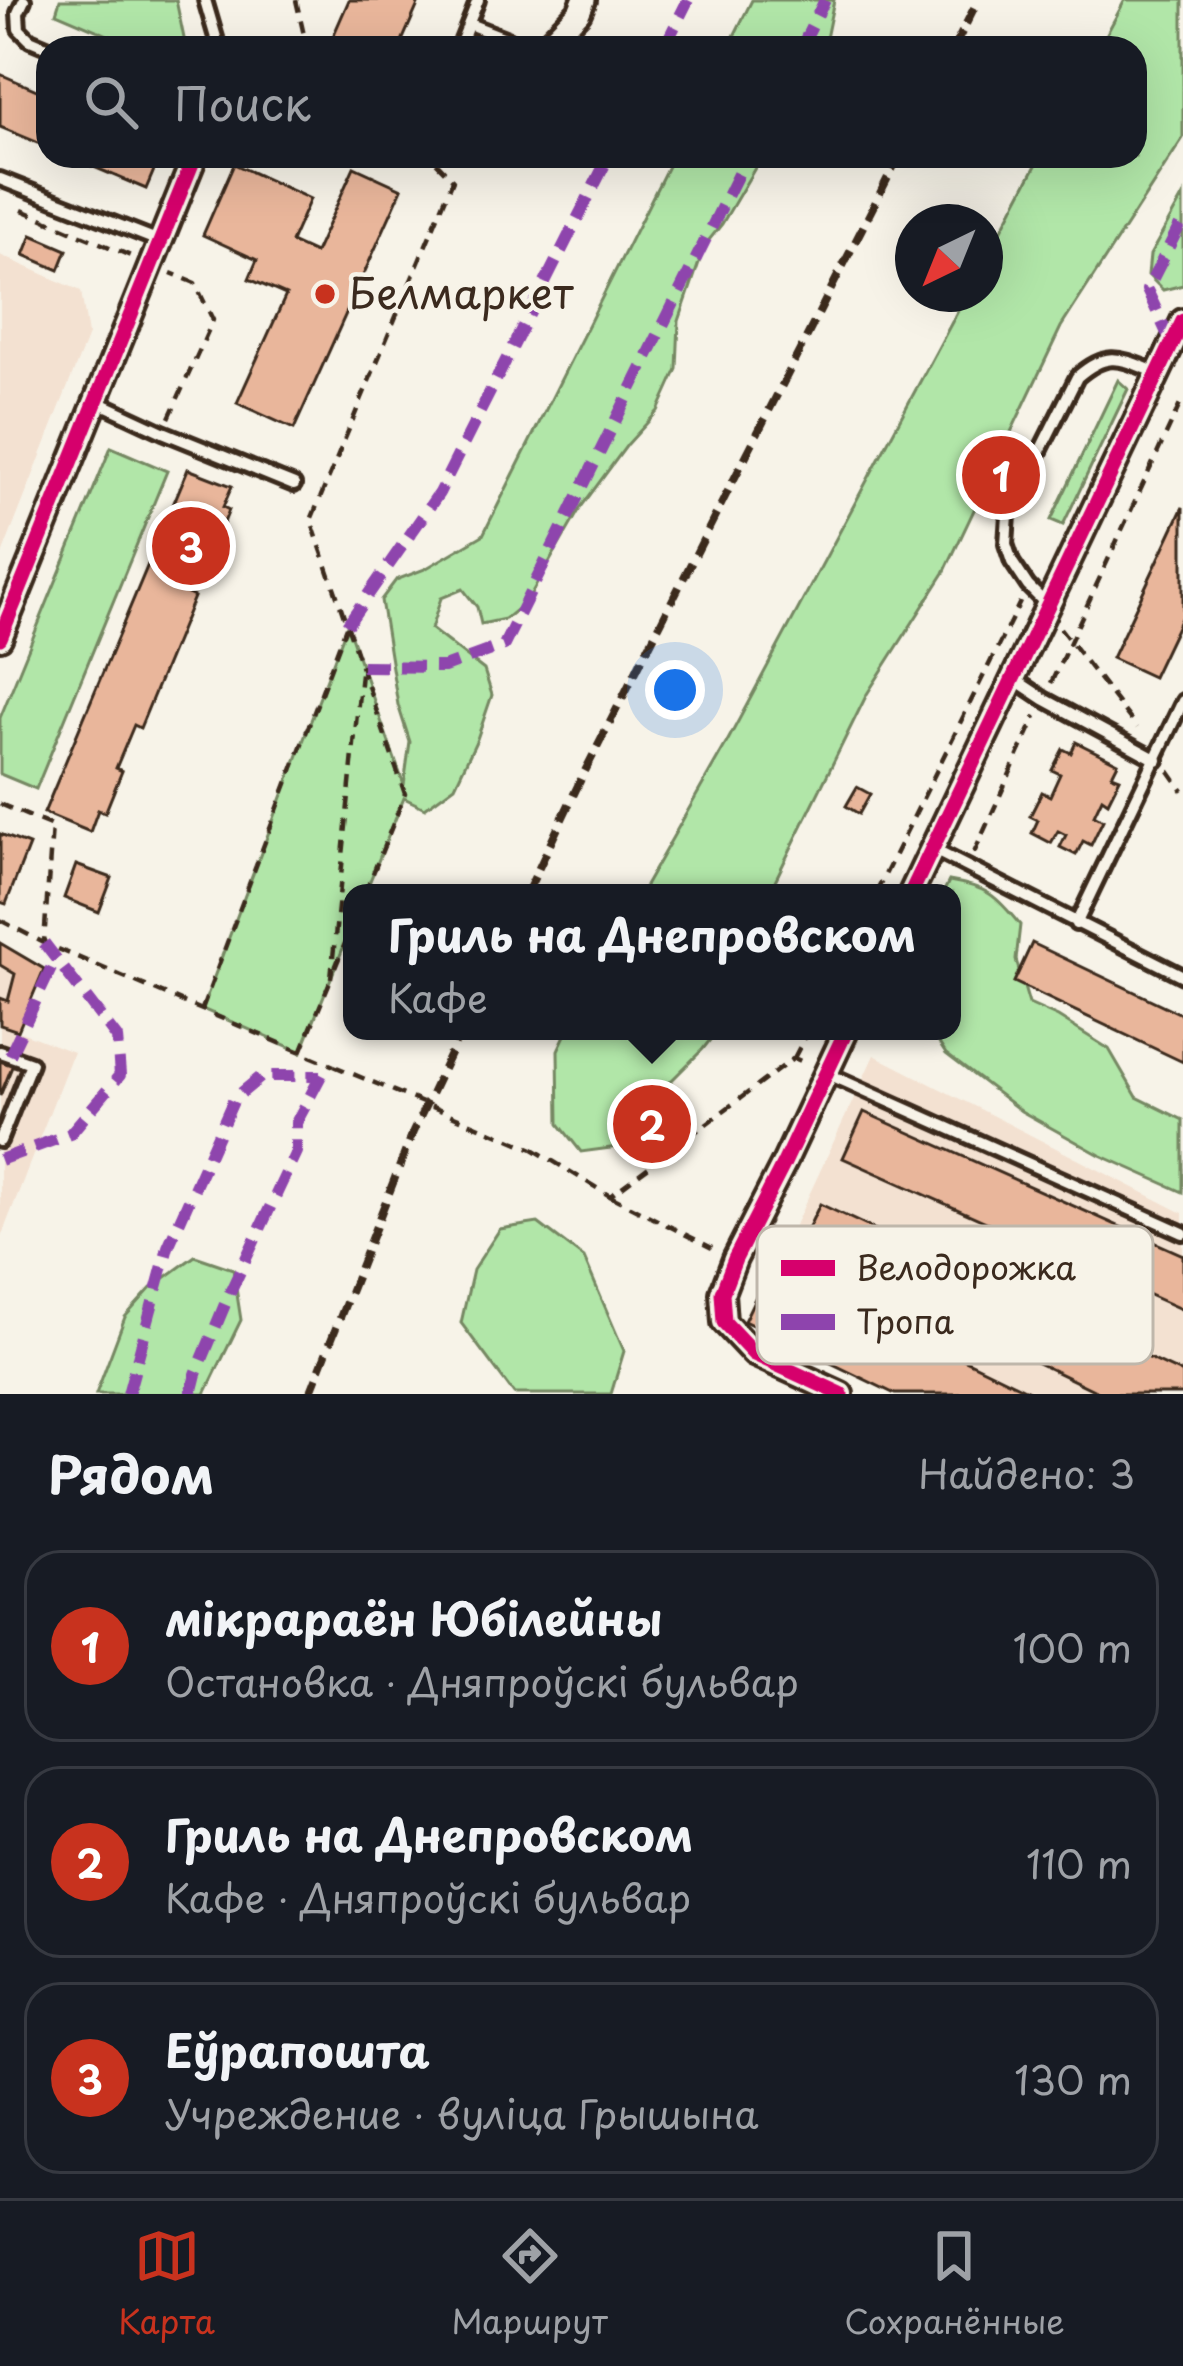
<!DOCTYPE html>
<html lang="ru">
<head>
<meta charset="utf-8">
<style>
	body { margin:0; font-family:"Playpen Sans",sans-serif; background:#20242c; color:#f1f3f6 }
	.compass { position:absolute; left:895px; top:204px; width:108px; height:108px; border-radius:50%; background:#171b24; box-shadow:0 12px 48px #0002; rotate:223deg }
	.you { position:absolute; left:675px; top:690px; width:42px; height:42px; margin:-30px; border:9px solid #fff; border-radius:50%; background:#1a73e8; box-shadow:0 0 0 18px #1a73e833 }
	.badge { display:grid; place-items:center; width:78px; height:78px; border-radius:50%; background:#c8321e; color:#fff; font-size:39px; font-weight:700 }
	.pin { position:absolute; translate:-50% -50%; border:6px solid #fff; box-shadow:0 3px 12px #0006 }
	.popup { position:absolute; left:343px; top:884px; width:618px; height:156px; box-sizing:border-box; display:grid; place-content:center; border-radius:24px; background:#171b24; filter:drop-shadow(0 3px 9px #0005); font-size:39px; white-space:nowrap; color:#9ea1a6 }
	.popup b { font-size:45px; color:#f1f3f6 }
	.popup::after { content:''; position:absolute; left:50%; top:100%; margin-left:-24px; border:24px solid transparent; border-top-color:#171b24 }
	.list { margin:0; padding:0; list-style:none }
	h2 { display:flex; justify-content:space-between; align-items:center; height:156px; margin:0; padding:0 48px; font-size:51px }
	h2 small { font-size:39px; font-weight:400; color:#9ea1a6 }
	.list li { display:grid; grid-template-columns:78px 1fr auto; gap:36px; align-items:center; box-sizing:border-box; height:192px; margin:0 24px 24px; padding:0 24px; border:3px solid #363941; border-radius:36px }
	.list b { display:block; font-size:45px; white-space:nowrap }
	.list p { margin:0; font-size:39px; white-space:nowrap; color:#9ea1a6 }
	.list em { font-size:39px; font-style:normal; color:#9ea1a6 }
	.icon { flex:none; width:66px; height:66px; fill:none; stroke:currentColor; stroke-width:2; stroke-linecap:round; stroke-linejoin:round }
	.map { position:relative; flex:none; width:1183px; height:1394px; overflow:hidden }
	.search { position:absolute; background:#171b24; box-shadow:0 12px 48px #0002; left:36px; right:36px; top:36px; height:132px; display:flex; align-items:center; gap:30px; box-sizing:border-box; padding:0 42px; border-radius:36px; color:#9ea1a6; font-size:45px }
	.sheet { height:804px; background:#171b24 }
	nav { display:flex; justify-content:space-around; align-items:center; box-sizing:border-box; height:168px; border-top:3px solid #363941; background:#171b24; font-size:33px; color:#9ea1a6 }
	nav a { display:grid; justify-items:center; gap:6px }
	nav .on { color:#c8321e }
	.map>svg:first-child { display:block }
	.built { fill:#f3e1d1 }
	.green { fill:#b1e6a8; stroke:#768863; stroke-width:3 }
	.building { fill:#e9b69b; stroke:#3b2a1e; stroke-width:3 }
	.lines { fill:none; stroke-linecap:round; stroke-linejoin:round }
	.lane-casing { stroke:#3b2a1e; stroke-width:20 }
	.street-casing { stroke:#3b2a1e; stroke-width:30 }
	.path { stroke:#3b2a1e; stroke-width:4.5; stroke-dasharray:12 9; stroke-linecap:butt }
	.lane { stroke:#f7f3e8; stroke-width:10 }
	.street { stroke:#f7f3e8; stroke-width:21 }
	.rail { stroke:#3b2a1e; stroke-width:8; stroke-dasharray:18 9; stroke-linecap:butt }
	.path-bridge { stroke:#3b2a1e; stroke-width:4.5; stroke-dasharray:12 9; stroke-linecap:butt }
	.quiet { stroke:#8e44ad; stroke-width:12; stroke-dasharray:24 12; stroke-linecap:butt }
	.cycleway-casing { stroke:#f7f3e8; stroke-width:22 }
	.cycleway { stroke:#d6006c; stroke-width:15 }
	.poi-dot { fill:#c8321e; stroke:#f7f3e8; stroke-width:4.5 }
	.labels { text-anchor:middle; stroke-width:9; stroke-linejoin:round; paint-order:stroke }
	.poi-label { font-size:42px; fill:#3b2a1e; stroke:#f7f3e8; text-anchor:start }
	.key { fill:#f7f3e8; stroke:#bfb7ab; stroke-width:3 }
	.key-label { font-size:33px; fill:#3b2a1e }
</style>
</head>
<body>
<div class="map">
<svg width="1183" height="1394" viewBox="0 0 1183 1394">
	<rect width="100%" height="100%" fill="#f7f3e8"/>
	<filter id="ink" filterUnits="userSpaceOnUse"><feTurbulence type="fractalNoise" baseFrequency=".00833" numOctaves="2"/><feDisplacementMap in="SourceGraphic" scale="24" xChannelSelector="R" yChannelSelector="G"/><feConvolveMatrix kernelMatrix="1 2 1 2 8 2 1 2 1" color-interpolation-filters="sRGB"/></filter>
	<g filter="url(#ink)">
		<g class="built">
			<polygon points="0,255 81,291 88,335 0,560"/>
			<polygon points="0,943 44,969 18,1031 73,1052 0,1240"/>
			<polygon points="874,1055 1183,1213 1183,1394 910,1394 750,1322"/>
		</g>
		<g class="green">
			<polygon points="60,0 176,0 186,48 138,48 56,13"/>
			<polygon points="752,0 834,0 824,48 728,48"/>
			<polygon points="1125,0 1183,0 1183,138 1061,327 944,573 867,694 769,893 641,893 727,742 967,294 985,294 985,261 1041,156 1135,156 1135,48 1099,48"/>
			<polygon points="673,156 762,156 722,224 705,245 679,321 677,369 658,411 627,445 581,507 527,601 505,619 481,624 477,607 463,589 441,598 431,629 484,670 492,695 477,739 455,786 425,808 404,798 365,893 352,893 352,926 301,1052 202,1009 347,625 404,785 410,742 398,705 381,600 396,580 425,569 483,535"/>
			<polygon points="1183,196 1183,285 1163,290 1148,275 1150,255"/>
			<polygon points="1118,380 1128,389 1063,525 1051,520"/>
			<polygon points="111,447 167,471 36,789 0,774 0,718"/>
			<path d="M949 881C987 887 996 895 1020 925L1016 960 1029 1004 1058 1017 1109 1049 1137 1097 1183 1120V1192L1100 1155 1021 1111 946 1054 931 1031H952V893H943Z"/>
			<polygon points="567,1031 717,1031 703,1049 657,1095 618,1147 581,1152 559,1124 558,1050"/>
			<polygon points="538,1223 584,1258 624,1351 611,1394 514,1394 461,1323 473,1270 500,1229"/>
			<polygon points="195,1256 233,1269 241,1320 205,1394 96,1394 125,1317 151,1288"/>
		</g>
		<g class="building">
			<polygon points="349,0 420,0 399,48 328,48"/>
			<polygon points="0,74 48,95 48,147 0,127"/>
			<polygon points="68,156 160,156 146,189"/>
			<polygon points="234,164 310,199 291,242 315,253 354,167 402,189 294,429 237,403 286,295 249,279 257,260 203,235"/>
			<polygon points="32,235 67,250 59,270 24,255"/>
			<polygon points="188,469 232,486 223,507 229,510 211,555 205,553 188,594 194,597 140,728 134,725 116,768 122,771 105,813 98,810 90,832 44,813"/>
			<polygon points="1183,507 1183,614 1153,677 1112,658"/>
			<polygon points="1076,742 1118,763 1112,775 1120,778 1108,802 1102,798 1094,815 1103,820 1091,845 1083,841 1076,855 1060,847 1066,835 1058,831 1051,843 1032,833 1038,820 1030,816 1042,792 1050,796 1060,774 1052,770 1063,749 1071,753"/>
			<polygon points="857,787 870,794 859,814 846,806"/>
			<polygon points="0,834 29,845 6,904 0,902"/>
			<polygon points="76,865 112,878 99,912 64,898"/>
			<polygon points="0,943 44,969 18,1031 0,1025 0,998 8,1001 15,974 0,965"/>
			<polygon points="1032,943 1183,1015 1183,1062 1014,982"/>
			<polygon points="0,1059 13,1064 0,1096"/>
			<polygon points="651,1104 669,1113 654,1144 636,1136"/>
			<polygon points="864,1112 1183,1255 1183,1310 843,1158"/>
			<polygon points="820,1204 1183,1374 1183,1394 1102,1394 799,1247"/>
			<polygon points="771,1265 1035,1394 895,1394 744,1321"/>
		</g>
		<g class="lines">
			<g class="lane-casing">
				<g id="lane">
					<polyline points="24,0 18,13 19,29 30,40 49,48"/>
					<polyline points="205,0 219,48"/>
					<polyline points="469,24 530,48"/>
					<polyline points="459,48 478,0"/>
					<polyline points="0,179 159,241"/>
					<polyline points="96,401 163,432 294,485"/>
					<path d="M1049 607 1028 586 1012 562 1006 544 1008 515 1077 377C1109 349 1121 359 1158 373"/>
					<polyline points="1014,679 1044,699 1157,760"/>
					<polyline points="932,849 1183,976"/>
					<polyline points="1076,924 1183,701"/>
					<polyline points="0,1052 31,1063 0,1141"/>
					<polyline points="826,1073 1183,1233"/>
				</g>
			</g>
			<g class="street-casing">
				<g id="street">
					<polyline points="544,48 579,12 584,0"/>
					<polyline points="0,638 195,156"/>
					<polyline points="911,893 1183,321"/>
					<polyline points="841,1394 754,1354 724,1322 722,1293 735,1259 784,1163 846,1031"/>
				</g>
			</g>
			<g class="path">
				<polyline points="296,0 307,48"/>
				<polyline points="22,210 133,257"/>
				<polyline points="169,418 213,320 195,283 171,273"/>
				<polyline points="1060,628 1137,728"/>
				<polyline points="1051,683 1183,398"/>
				<polyline points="1169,771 1183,791"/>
				<polyline points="0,804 52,826 44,943 334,1066"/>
				<polyline points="974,853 1036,716"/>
				<polyline points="365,893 405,794 311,520 453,180 430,156"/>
				<polyline points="876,893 1020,602"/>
				<polyline points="0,920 44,943"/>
				<polyline points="335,968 352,926"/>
				<polyline points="331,978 361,673"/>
				<polyline points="202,1009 346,627"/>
				<polyline points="301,1052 331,979"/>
				<polyline points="794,1058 808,1031"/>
				<polyline points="533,1149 610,1196 794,1058 803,1062"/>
				<polyline points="610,1196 712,1248"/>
			</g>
			<use href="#lane" class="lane"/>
			<use href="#street" class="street"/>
			<g class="rail">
				<polyline points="954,48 978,0"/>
				<polyline points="527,893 581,779 899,156"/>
				<polyline points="310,1394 413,1132 461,1031"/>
			</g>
			<polyline class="path-bridge" points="334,1066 533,1149"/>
			<g class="quiet">
				<polyline points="664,48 688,0"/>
				<polyline points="801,48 825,0"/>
				<polyline points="1172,344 1147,290 1183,219"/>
				<polyline points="347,625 439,493 609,156"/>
				<polyline points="362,666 444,667 504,645 747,156"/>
				<polyline points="10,1055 56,958"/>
				<polyline points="0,1160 70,1134 120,1075 117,1038 44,943"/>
				<polyline points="128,1394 168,1247 234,1099 262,1076 320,1076"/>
				<polyline points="191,1394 196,1374 228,1297 296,1152 296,1123 325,1068"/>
			</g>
			<g class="cycleway-casing">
				<g id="cycleway">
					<polyline points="0,638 195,156"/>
					<polyline points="911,893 1183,321"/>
					<polyline points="841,1394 754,1354 724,1322 722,1293 735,1259 784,1163 846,1031"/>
				</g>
			</g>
			<use href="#cycleway" class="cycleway"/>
		</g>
	</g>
	<circle class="poi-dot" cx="325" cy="294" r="12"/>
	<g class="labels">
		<g class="poi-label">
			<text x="349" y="309">Белмаркет</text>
		</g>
	</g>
	<rect x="757" y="1226" width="396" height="138" rx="18" class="key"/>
	<rect x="781" y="1260" width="54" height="16" fill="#d6006c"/>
	<rect x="781" y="1314" width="54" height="16" fill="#8e44ad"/>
	<g class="key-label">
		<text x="856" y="1280">Велодорожка</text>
		<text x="856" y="1334">Тропа</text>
	</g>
</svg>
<svg class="compass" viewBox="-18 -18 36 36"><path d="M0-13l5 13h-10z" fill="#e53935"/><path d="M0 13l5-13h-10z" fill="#9ea1a6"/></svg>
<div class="you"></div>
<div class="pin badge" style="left:1001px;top:475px">1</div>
<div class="pin badge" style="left:652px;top:1124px">2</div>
<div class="popup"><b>Гриль на Днепровском</b>Кафе</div>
<div class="pin badge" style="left:191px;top:546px">3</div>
<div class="search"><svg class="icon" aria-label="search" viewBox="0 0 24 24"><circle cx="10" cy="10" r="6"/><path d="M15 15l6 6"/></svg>Поиск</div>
</div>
<section class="sheet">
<h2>Рядом<small>Найдено: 3</small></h2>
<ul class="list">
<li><span class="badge">1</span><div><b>мікрараён Юбілейны</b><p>Остановка · Дняпроўскі бульвар</p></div><em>100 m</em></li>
<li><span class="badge">2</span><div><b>Гриль на Днепровском</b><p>Кафе · Дняпроўскі бульвар</p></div><em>110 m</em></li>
<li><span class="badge">3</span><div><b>Еўрапошта</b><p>Учреждение · вуліца Грышына</p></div><em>130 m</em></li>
</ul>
</section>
<nav>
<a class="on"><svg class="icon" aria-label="map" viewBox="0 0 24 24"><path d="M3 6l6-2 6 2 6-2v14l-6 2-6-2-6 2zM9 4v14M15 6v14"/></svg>Карта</a>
<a><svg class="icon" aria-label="directions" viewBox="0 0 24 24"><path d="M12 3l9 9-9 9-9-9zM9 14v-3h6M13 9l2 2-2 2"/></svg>Маршрут</a>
<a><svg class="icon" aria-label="saved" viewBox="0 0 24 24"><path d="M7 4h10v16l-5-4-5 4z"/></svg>Сохранённые</a>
</nav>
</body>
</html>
